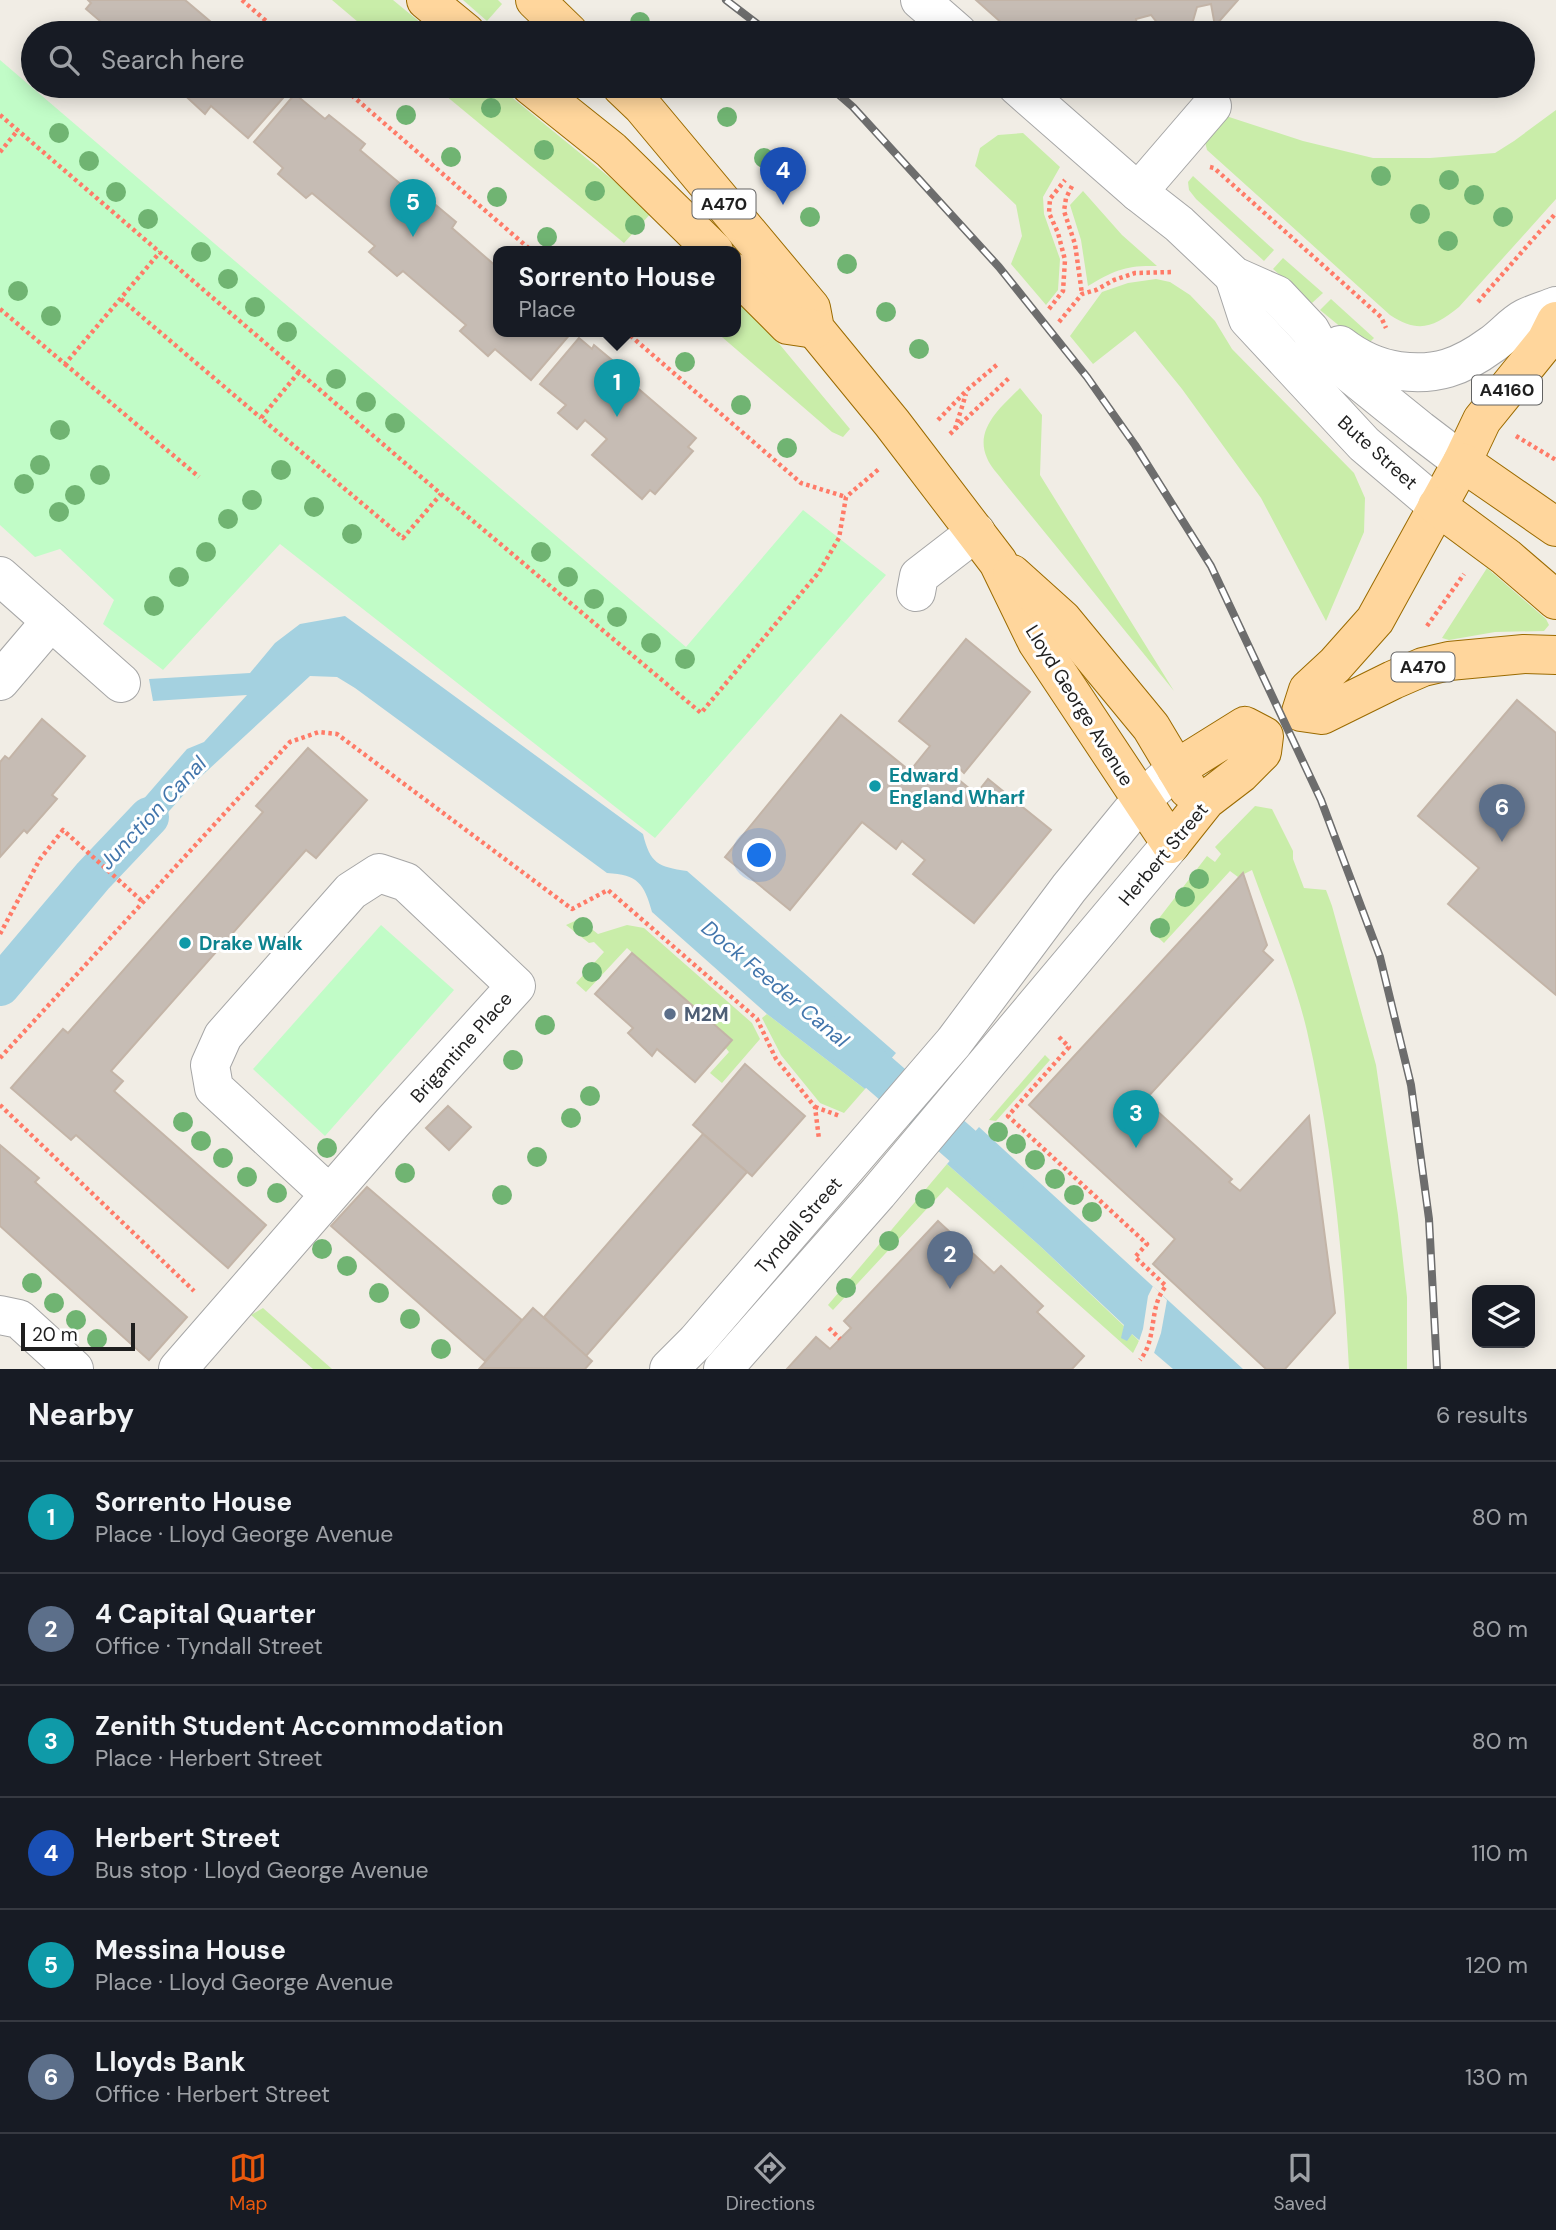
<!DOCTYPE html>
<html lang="en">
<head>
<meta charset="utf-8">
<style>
	body { margin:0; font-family:"DM Sans",sans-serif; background:#242831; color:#f1f3f6 }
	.controls { position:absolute; right:21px; bottom:21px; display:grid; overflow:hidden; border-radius:14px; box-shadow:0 4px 18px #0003 }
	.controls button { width:63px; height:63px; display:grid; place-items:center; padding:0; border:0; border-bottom:2px solid #363941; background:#171b24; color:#f1f3f6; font:35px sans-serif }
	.scale { position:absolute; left:21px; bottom:18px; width:114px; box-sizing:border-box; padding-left:7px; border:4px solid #1f1f1f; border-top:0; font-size:19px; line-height:24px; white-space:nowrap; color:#1f1f1f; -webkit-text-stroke:5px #fff; paint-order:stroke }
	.you { position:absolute; left:760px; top:856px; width:24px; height:24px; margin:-18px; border:5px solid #fff; border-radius:50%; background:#1a73e8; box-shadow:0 0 0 10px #1a73e833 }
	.badge { display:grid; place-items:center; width:46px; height:46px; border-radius:50%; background:#ea580c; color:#fff; font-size:23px; font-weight:700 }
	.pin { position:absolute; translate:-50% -58px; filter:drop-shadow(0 2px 4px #0008) }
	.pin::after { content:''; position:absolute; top:37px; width:24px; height:21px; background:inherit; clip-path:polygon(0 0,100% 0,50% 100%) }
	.popup { position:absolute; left:493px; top:246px; width:248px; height:91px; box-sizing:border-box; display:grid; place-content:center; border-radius:14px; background:#171b24; filter:drop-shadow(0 2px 5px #0005); font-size:23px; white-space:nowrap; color:#9ea1a6 }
	.popup b { font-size:26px; color:#f1f3f6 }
	.popup::after { content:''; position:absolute; left:50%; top:100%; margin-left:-14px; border:14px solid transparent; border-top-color:#171b24 }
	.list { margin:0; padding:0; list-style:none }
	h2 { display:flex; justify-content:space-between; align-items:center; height:91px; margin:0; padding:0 28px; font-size:30px }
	h2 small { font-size:23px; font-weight:400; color:#9ea1a6 }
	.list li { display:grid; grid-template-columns:46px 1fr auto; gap:21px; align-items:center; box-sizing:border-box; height:112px; padding:0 28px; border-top:2px solid #363941 }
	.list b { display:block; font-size:26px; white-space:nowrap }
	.list p { margin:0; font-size:23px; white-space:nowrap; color:#9ea1a6 }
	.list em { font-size:23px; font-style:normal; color:#9ea1a6 }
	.icon { flex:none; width:38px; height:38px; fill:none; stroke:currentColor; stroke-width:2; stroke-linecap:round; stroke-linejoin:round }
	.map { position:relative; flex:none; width:1556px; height:1369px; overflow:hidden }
	.search { position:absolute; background:#171b24; box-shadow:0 4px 18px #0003; left:21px; right:21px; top:21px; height:77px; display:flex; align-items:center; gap:18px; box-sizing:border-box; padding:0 24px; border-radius:38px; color:#9ea1a6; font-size:26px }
	.sheet { height:763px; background:#171b24 }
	nav { display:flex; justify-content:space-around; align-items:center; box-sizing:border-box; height:98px; border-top:2px solid #363941; background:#171b24; font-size:19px; color:#9ea1a6 }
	nav a { display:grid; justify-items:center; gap:4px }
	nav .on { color:#ea580c }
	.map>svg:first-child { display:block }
	.grass { fill:#c9eda9 }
	.park { fill:#c1fcc7 }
	.water { fill:#a4d1e0 }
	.pier { fill:#f1ede5 }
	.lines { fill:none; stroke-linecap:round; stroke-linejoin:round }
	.canal { stroke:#a4d1e0; stroke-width:40 }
	.building { fill:#c6bcb4; stroke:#c3b4a7; stroke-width:2 }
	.minor-casing { stroke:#a6a6a6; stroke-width:40 }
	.major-casing { stroke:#9b6b00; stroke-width:40 }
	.path { stroke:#ff7b68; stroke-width:4.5; stroke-dasharray:3.5 3.5; stroke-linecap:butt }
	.minor { stroke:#fff; stroke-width:38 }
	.major { stroke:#ffd69c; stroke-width:38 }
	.rail-casing { stroke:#6d6d6d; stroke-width:8 }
	.rail { stroke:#fff; stroke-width:5; stroke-dasharray:16; stroke-linecap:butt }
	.tree { fill:#70b472 }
	.culture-dot { fill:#0f9aa8; stroke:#fff; stroke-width:2.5 }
	.service-dot { fill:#5c6f8a; stroke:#fff; stroke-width:2.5 }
	.labels { text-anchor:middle; stroke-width:6; stroke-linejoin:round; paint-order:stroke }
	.shield { fill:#fff; stroke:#626262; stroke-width:2 }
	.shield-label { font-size:18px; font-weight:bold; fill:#1f1f1f }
	.street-label { font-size:19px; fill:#1f1f1f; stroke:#fff }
	.culture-label { font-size:19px; font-weight:bold; fill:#0d838f; stroke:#fff; text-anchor:start }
	.service-label { font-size:19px; font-weight:bold; fill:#4e5e75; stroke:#fff; text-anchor:start }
	.water-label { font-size:21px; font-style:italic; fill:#4376ac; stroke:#fff }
</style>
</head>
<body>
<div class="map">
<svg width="1556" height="1369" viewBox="0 0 1556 1369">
	<rect width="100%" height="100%" fill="#f1ede5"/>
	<g class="grass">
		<polygon points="332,0 393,0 433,33 371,33"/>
		<polygon points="463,0 498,0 502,4 487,21"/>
		<polygon points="434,86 498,86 652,212 624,243"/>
		<path d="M1556 110V199L1459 307C1434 327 1419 334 1390 315L1207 150 1205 142 1226 116 1303 141 1373 158H1430L1495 153 1514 141Z"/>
		<polygon points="1023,133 1060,167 1043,197 1044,214 1060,259 1058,290 1046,305 1011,264 1022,236 1016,205 975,166 980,148 998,135"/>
		<polygon points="1193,176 1274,250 1264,261 1196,199 1189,190 1188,182"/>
		<path d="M1083 191 1122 235 1157 266C1127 265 1114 270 1088 286L1081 240 1070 205Z"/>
		<polygon points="1283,258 1323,293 1312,303 1273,269"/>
		<polygon points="1156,279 1170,282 1190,295 1215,321 1232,349 1354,473 1365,498 1364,532 1326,621 1261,498 1182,389 1135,331 1093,364 1070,336 1102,292 1128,283"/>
		<polygon points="736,295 771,334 850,429 843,437 832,432 715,331 736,331"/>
		<polygon points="1331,299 1374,338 1368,344 1348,333 1320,310"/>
		<path d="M1020 388 1042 415 1040 475 1174 691 1003 481C998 474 990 466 987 458 974 429 1001 407 1020 388Z"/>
		<polygon points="1487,568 1546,619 1549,625 1544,631 1495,632 1449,640 1442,638"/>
		<path d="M1255 806 1272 809 1293 851V859L1304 888 1326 890 1332 906 1376 1065 1398 1215 1407 1297V1369H1349C1343 1256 1332 1141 1307 1031 1294 976 1271 923 1252 870L1238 877 1230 871 1164 943 1150 930 1207 856 1215 862 1221 854 1215 847Z"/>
		<polygon points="579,919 598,934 627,925 644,928 752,1023 760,1039 722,1083 710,1073 729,1052 725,1047 731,1040 627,948 586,992 576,983 604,952 594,942 589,943 566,925"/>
		<polygon points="767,1014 865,1089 844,1113 820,1103 781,1055 762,1018"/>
		<polygon points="1045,1055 1050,1060 996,1121 989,1120"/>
		<polygon points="947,1164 1040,1246 1124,1326 1122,1338 1132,1334 1139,1341 1133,1353 947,1187 833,1310 828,1305"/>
		<polygon points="263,1308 332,1369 313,1369 251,1315"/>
	</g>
	<g class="park">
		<polygon points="0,60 686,647 803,510 886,575 655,838 280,544 163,670 103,624 114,600 60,549 35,557 0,525"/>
		<polygon points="381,925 454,990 325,1136 253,1069"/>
	</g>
	<g class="water">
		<path d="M345 616 643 834C650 863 658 867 687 871L896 1053 865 1089 767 1014 652 912C644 883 638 875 607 873L355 688 337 677 310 676 195 782 121 865 101 848 187 749 204 742 247 695 153 701 149 679 250 673 275 643 300 624Z"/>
		<polygon points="83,868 104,885 0,1006 0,965"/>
		<polygon points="979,1127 1243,1369 1173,1369 1132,1334 1127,1341 1121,1338 1124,1325 1040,1246 947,1164"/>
	</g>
	<polygon class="pier" points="1153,1286 1167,1300 1161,1333 1153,1356 1138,1344 1143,1329 1148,1296"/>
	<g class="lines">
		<g class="canal">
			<polyline points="0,986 93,876 149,817"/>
			<polyline points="837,1036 1004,1182"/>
		</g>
	</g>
	<g class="building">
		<polygon points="88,0 185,0 224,33 126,33 120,28 114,33 86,9 91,3"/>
		<polygon points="976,0 1238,0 1215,26 1211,4 1197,7 1193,21 1185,28 1176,32 1163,30 1151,15 1136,19 1137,26 1100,33 1013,33"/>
		<polygon points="179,86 286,86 290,90 248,138 211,106 205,114 177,88"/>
		<polygon points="295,94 325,119 329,115 365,144 360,150 416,197 420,192 456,222 452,228 498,268 498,331 572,332 531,380 495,349 488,356 460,331 466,325 403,271 397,276 369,252 375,246 312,193 306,198 278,174 283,168 254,142"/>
		<polygon points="579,338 592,349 594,345 637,381 634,385 696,438 688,447 693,451 655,494 650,490 642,499 592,455 607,439 585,420 577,429 558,413 566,405 540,384"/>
		<polygon points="966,639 1030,692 964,773 959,768 953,775 976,794 988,779 1051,830 974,923 913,874 925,860 902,841 896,849 862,822 790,910 725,857 841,715 910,771 930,746 899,721"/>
		<polygon points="1517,700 1556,733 1556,995 1448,904 1479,868 1418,816"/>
		<polygon points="42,719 85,756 52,795 57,799 27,833 24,830 0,857 0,762 5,756 9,759"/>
		<polygon points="308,748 367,800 316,858 306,850 111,1071 123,1081 114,1091 266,1225 228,1268 76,1135 71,1140 11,1088 63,1029 68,1033 263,812 256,806"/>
		<polygon points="1243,873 1267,945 1263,951 1273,960 1145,1100 1232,1179 1229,1182 1240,1191 1309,1116 1335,1313 1285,1369 1266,1369 1153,1264 1175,1239 1029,1105"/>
		<polygon points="632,953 732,1040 695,1082 657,1049 652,1056 628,1033 633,1028 595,994"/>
		<polygon points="745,1064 805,1116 752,1176 693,1125"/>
		<polygon points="448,1106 471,1127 449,1150 426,1128"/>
		<polygon points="703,1134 747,1172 586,1356 544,1317"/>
		<polygon points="0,1145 39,1178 35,1182 187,1317 149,1360 0,1226"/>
		<polygon points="367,1187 522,1320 485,1361 331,1226"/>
		<polygon points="938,1221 994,1273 1001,1266 1043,1306 1037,1312 1084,1356 1072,1369 787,1369 816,1337 830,1349 851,1328 844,1321"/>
		<polygon points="533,1308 592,1361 585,1369 480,1368"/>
	</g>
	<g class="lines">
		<g class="minor-casing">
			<g id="minor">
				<polyline points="920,0 958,33"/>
				<polyline points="1017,86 1138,192 1179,224 1234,276 1277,295 1310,330 1321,350 1420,430 1462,462"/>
				<polyline points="1138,192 1212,106"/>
				<polyline points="1234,276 1248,319 1364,444 1437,506"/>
				<path d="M1340 345C1358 359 1377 368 1399 371 1436 376 1461 367 1491 345 1503 337 1513 324 1525 318 1535 313 1546 310 1556 306"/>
				<polyline points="0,576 121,683"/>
				<polyline points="916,592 919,576 976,532"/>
				<polyline points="0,681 51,621"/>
				<polyline points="0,1315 19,1319 74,1369"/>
				<polyline points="178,1369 392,1123 516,986 406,882 379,873 351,891 223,1036 210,1065 214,1088 329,1194"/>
				<polyline points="669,1369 696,1342 954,1042 1069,888 1141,800 1176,769"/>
				<polyline points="723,1369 878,1193 1171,844"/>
			</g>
		</g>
		<g class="major-casing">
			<g id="major">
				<polyline points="426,0 466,33"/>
				<polyline points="535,0 569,33"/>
				<polyline points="531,86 611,150 714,251"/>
				<polyline points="621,86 642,106 811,308 815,329 892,423 998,562 1037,642 1171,844 1206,800 1240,774 1262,752 1264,736 1245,726 1176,769"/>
				<polyline points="736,273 788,325 815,329"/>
				<polyline points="1556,321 1546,341 1482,420 1462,462 1375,620 1335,665 1308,690 1301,712 1322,715 1393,680 1423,667 1449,661 1524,654 1556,655"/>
				<polyline points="1462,462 1556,527"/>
				<polyline points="1437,506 1506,557 1556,600"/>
				<polyline points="1012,574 1062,619 1151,727 1188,789"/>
			</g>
		</g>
		<g class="path">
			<polyline points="242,0 280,33"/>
			<polyline points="341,86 532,251"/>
			<polyline points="0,115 441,494 701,713 819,572 839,538 846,497 880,468"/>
			<polyline points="0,152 18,130"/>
			<polyline points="1210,167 1214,168 1381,317 1386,328"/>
			<polyline points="1072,186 1066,198 1064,211 1075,244 1082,294"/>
			<polyline points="121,299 261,418"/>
			<polyline points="1478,302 1556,213"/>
			<polyline points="0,309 65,364 160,252"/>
			<polyline points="1049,309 1063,291 1065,260 1058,233 1049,213 1050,199 1065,180"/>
			<polyline points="1059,322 1082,294 1096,290 1114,280 1135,273 1173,272"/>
			<polyline points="625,331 801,483 846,497"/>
			<polyline points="65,364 199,477"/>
			<polyline points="299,372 261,418 403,538 441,494"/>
			<polyline points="938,420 967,390 999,363"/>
			<polyline points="955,429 966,394"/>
			<polyline points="950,434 1010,377"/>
			<polyline points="1516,436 1556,460"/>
			<polyline points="1427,626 1464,574"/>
			<polyline points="0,934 40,859 63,830 143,902"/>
			<path d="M1059 1037 1069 1047 1008 1116 1147 1244 1135 1257 1166 1286C1148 1307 1158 1338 1140 1360"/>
			<polyline points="0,1058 290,742 319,732 337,734 572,909 608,890 757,1019 776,1059 815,1107 819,1139"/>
			<polyline points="0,1105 194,1291"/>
			<polyline points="815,1107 840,1116"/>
			<polyline points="829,1328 840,1339"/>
		</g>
		<use href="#minor" class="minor"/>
		<use href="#major" class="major"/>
		<g class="rail-casing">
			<g id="rail">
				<polyline points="726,0 769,33"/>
				<polyline points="829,86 853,107 999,267 1087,377 1135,445 1211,566 1321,800 1380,957 1411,1085 1429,1219 1437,1369"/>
			</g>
		</g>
		<use href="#rail" class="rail"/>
	</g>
	<g class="tree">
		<circle cx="640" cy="22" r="10"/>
		<circle cx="491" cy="108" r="10"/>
		<circle cx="406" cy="115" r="10"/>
		<circle cx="727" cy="117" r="10"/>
		<circle cx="59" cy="133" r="10"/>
		<circle cx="544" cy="150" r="10"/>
		<circle cx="451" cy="157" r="10"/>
		<circle cx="764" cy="158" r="10"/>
		<circle cx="89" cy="161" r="10"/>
		<circle cx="1381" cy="176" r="10"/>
		<circle cx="1449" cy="180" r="10"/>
		<circle cx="595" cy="191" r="10"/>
		<circle cx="116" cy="192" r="10"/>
		<circle cx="1474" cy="195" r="10"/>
		<circle cx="497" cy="197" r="10"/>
		<circle cx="1420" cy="214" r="10"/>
		<circle cx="810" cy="217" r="10"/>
		<circle cx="1503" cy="217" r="10"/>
		<circle cx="148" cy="219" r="10"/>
		<circle cx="635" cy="225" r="10"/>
		<circle cx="547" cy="237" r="10"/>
		<circle cx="1448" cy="241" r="10"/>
		<circle cx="201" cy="252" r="10"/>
		<circle cx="847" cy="264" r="10"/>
		<circle cx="228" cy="279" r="10"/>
		<circle cx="18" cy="291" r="10"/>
		<circle cx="255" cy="307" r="10"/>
		<circle cx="886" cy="312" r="10"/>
		<circle cx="51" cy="316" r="10"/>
		<circle cx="287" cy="332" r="10"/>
		<circle cx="919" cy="349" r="10"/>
		<circle cx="685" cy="362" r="10"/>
		<circle cx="336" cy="379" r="10"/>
		<circle cx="366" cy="402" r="10"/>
		<circle cx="741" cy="405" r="10"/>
		<circle cx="395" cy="423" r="10"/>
		<circle cx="60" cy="430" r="10"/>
		<circle cx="787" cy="448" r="10"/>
		<circle cx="40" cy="465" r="10"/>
		<circle cx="281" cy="470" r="10"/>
		<circle cx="100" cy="475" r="10"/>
		<circle cx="24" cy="484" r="10"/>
		<circle cx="75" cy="495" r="10"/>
		<circle cx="252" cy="500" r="10"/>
		<circle cx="314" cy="507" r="10"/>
		<circle cx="59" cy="512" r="10"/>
		<circle cx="228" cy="519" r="10"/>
		<circle cx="352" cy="534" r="10"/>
		<circle cx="206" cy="552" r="10"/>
		<circle cx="541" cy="552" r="10"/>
		<circle cx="179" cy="577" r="10"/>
		<circle cx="568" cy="577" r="10"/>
		<circle cx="594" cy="599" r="10"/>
		<circle cx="154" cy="606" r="10"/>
		<circle cx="617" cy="617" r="10"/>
		<circle cx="651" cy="643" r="10"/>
		<circle cx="685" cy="659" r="10"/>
		<circle cx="1199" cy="879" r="10"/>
		<circle cx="1185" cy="897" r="10"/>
		<circle cx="583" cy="927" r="10"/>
		<circle cx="1160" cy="928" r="10"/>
		<circle cx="592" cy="972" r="10"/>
		<circle cx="545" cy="1025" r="10"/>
		<circle cx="513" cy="1060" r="10"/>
		<circle cx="590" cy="1096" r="10"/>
		<circle cx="571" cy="1118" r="10"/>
		<circle cx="183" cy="1122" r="10"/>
		<circle cx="998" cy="1132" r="10"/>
		<circle cx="201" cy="1141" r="10"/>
		<circle cx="1016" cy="1144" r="10"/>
		<circle cx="327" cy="1148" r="10"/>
		<circle cx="537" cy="1157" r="10"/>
		<circle cx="223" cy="1158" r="10"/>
		<circle cx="1035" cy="1160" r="10"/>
		<circle cx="405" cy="1173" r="10"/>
		<circle cx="247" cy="1177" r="10"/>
		<circle cx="1055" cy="1179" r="10"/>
		<circle cx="277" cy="1193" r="10"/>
		<circle cx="502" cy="1195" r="10"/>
		<circle cx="1074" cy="1195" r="10"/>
		<circle cx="925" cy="1199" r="10"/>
		<circle cx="1092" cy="1212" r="10"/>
		<circle cx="889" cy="1241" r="10"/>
		<circle cx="322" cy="1249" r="10"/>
		<circle cx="347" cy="1266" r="10"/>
		<circle cx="32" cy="1283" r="10"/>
		<circle cx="846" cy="1288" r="10"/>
		<circle cx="379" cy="1293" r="10"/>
		<circle cx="54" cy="1303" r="10"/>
		<circle cx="410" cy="1319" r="10"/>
		<circle cx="76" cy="1320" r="10"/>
		<circle cx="97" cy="1339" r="10"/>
		<circle cx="441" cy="1349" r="10"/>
	</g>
	<g class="culture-dot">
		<circle cx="875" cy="786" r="7"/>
		<circle cx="185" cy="943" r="7"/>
	</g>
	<circle class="service-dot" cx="670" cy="1014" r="7"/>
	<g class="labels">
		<g class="shield">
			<rect x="692.5" y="189.5" width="63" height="29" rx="5"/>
			<rect x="1472" y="375.5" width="70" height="29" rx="5"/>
			<rect x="1391.5" y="652.5" width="63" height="29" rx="5"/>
		</g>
		<g class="shield-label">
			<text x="724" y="210">A470</text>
			<text x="1507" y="396">A4160</text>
			<text x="1423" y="673">A470</text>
		</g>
		<g class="street-label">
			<text transform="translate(1378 452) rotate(42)" y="7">Bute Street</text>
			<text transform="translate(1080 705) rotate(58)" y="7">Lloyd George Avenue</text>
			<text transform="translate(1163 854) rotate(-50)" y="7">Herbert Street</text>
			<text transform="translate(461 1047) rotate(-48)" y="7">Brigantine Place</text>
			<text transform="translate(798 1225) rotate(-49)" y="7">Tyndall Street</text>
		</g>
		<g class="culture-label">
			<text x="889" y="782">Edward<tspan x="889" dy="22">England Wharf</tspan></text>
			<text x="199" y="950">Drake Walk</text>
		</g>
		<g class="service-label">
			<text x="684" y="1021">M2M</text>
		</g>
		<g class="water-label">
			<text transform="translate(153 813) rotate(-47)" y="7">Junction Canal</text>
			<text transform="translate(775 984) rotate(40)" y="7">Dock Feeder Canal</text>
		</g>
	</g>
</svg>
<div class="controls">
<button><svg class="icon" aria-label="layers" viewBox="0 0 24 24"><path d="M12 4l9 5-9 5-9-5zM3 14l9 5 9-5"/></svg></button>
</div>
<div class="scale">20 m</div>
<div class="you"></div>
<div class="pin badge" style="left:617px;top:417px;background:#0f9aa8">1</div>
<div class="popup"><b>Sorrento House</b>Place</div>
<div class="pin badge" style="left:950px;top:1289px;background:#5c6f8a">2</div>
<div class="pin badge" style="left:1136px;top:1148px;background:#0f9aa8">3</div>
<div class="pin badge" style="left:783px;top:205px;background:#1a4fb4">4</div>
<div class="pin badge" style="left:413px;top:237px;background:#0f9aa8">5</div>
<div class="pin badge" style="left:1502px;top:842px;background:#5c6f8a">6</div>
<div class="search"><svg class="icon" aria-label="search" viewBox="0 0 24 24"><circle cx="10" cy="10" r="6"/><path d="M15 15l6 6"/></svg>Search here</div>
</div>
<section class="sheet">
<h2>Nearby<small>6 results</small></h2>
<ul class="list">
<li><span class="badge" style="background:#0f9aa8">1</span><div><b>Sorrento House</b><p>Place · Lloyd George Avenue</p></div><em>80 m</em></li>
<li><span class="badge" style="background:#5c6f8a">2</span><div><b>4 Capital Quarter</b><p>Office · Tyndall Street</p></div><em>80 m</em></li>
<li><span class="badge" style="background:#0f9aa8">3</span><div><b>Zenith Student Accommodation</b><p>Place · Herbert Street</p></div><em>80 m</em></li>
<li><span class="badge" style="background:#1a4fb4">4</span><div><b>Herbert Street</b><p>Bus stop · Lloyd George Avenue</p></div><em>110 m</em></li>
<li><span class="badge" style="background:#0f9aa8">5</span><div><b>Messina House</b><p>Place · Lloyd George Avenue</p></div><em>120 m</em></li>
<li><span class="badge" style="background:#5c6f8a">6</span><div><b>Lloyds Bank</b><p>Office · Herbert Street</p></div><em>130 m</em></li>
</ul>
</section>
<nav>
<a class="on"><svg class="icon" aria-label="map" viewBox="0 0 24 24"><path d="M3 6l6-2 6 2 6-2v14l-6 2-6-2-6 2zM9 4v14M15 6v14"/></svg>Map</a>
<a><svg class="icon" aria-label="directions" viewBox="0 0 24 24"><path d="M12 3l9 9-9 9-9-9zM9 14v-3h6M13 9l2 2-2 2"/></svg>Directions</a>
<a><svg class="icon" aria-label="saved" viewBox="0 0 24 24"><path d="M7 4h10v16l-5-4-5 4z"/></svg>Saved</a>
</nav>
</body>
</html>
